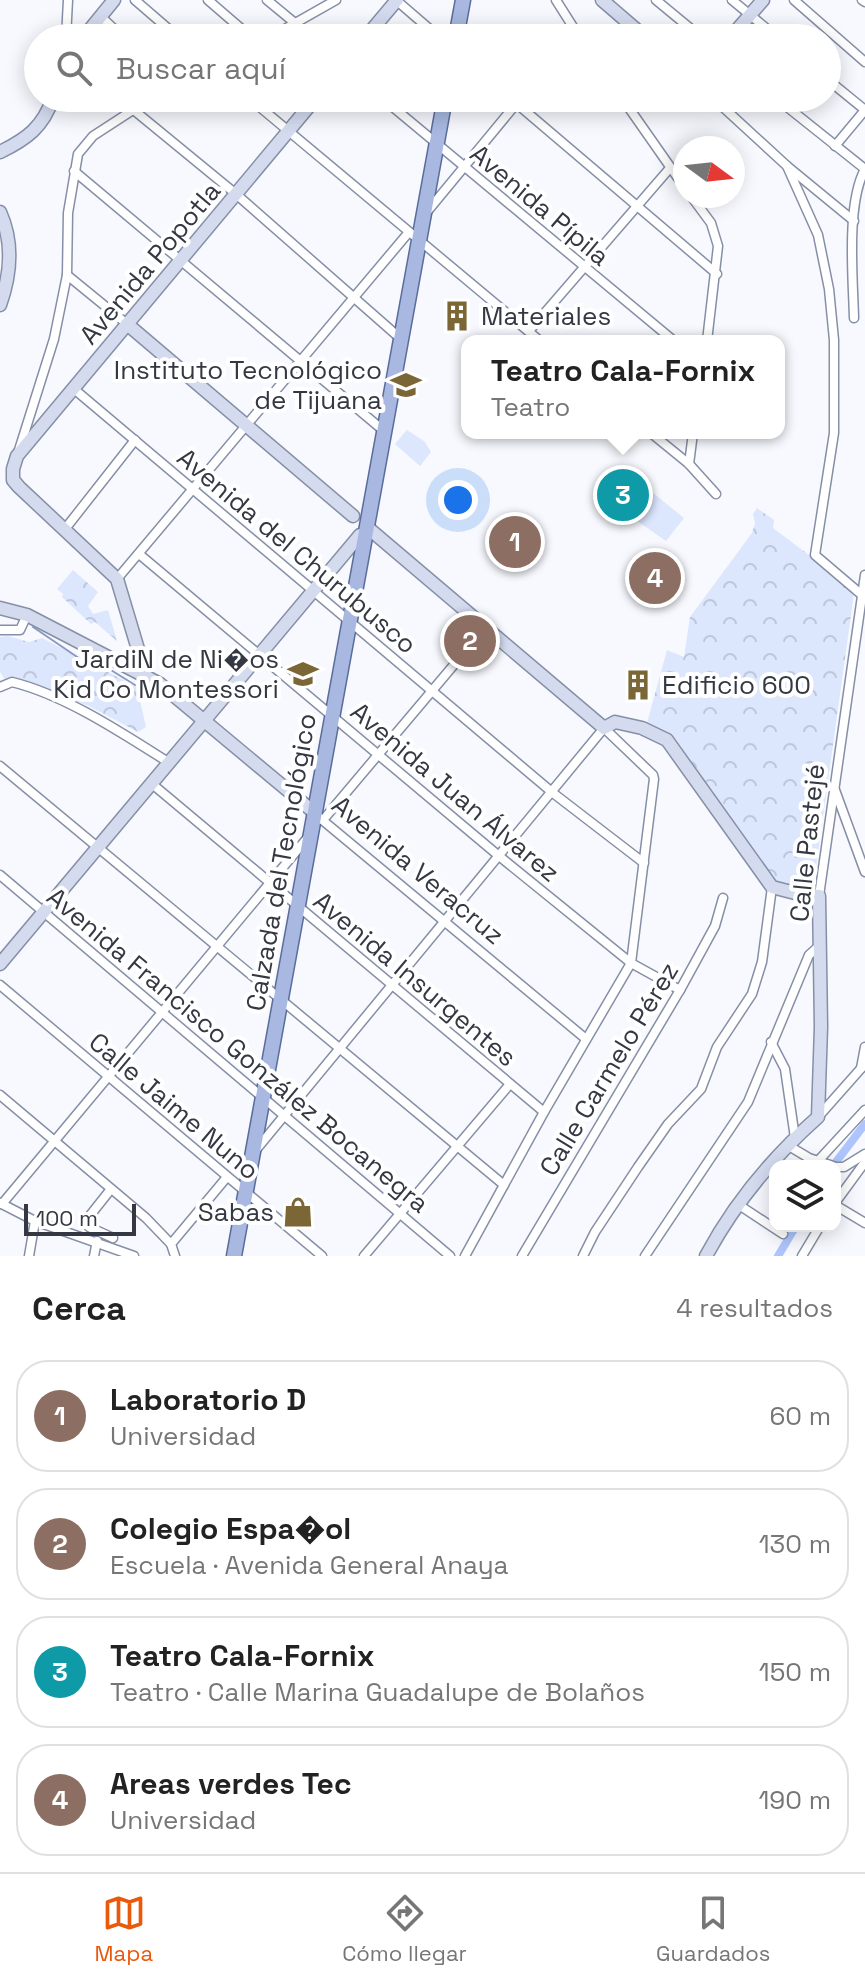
<!DOCTYPE html>
<html lang="es">
<head>
<meta charset="utf-8">
<style>
	body { margin:0; font-family:"Space Grotesk",sans-serif; background:#f2f2f2; color:#222 }
	.controls { position:absolute; right:24px; bottom:24px; display:grid; overflow:hidden; border-radius:16px; box-shadow:0 4px 20px #0003 }
	.controls button { width:72px; height:72px; display:grid; place-items:center; padding:0; border:0; border-bottom:2px solid #e0e0e0; background:#fff; color:#222; font:40px sans-serif }
	.compass { position:absolute; left:673px; top:136px; width:72px; height:72px; border-radius:50%; background:#fff; box-shadow:0 4px 20px #0003; rotate:105deg }
	.scale { position:absolute; left:24px; bottom:20px; width:112px; box-sizing:border-box; padding-left:8px; border:4px solid #343842; border-top:0; font-size:22px; line-height:28px; white-space:nowrap; color:#343842; -webkit-text-stroke:6px #fff; paint-order:stroke }
	.you { position:absolute; left:458px; top:500px; width:28px; height:28px; margin:-20px; border:6px solid #fff; border-radius:50%; background:#1a73e8; box-shadow:0 0 0 12px #1a73e833 }
	.badge { display:grid; place-items:center; width:52px; height:52px; border-radius:50%; background:#ea580c; color:#fff; font-size:26px; font-weight:700 }
	.pin { position:absolute; translate:-50% -50%; border:4px solid #fff; box-shadow:0 2px 8px #0006 }
	.popup { position:absolute; left:461px; top:335px; width:324px; height:104px; box-sizing:border-box; display:grid; place-content:center; border-radius:16px; background:#fff; filter:drop-shadow(0 2px 6px #0005); font-size:26px; white-space:nowrap; color:#767676 }
	.popup b { font-size:30px; color:#222 }
	.popup::after { content:''; position:absolute; left:50%; top:100%; margin-left:-16px; border:16px solid transparent; border-top-color:#fff }
	.list { margin:0; padding:0; list-style:none }
	h2 { display:flex; justify-content:space-between; align-items:center; height:104px; margin:0; padding:0 32px; font-size:34px }
	h2 small { font-size:26px; font-weight:400; color:#767676 }
	.list li { display:grid; grid-template-columns:52px 1fr auto; gap:24px; align-items:center; box-sizing:border-box; height:112px; margin:0 16px 16px; padding:0 16px; border:2px solid #e0e0e0; border-radius:32px }
	.list b { display:block; font-size:30px; white-space:nowrap }
	.list p { margin:0; font-size:26px; white-space:nowrap; color:#767676 }
	.list em { font-size:26px; font-style:normal; color:#767676 }
	.icon { flex:none; width:44px; height:44px; fill:none; stroke:currentColor; stroke-width:2; stroke-linecap:round; stroke-linejoin:round }
	.map { position:relative; flex:none; width:865px; height:1256px; overflow:hidden }
	.search { position:absolute; background:#fff; box-shadow:0 4px 20px #0003; left:24px; right:24px; top:24px; height:88px; display:flex; align-items:center; gap:20px; box-sizing:border-box; padding:0 28px; border-radius:44px; color:#767676; font-size:30px }
	.sheet { height:616px; background:#fff }
	nav { display:flex; justify-content:space-around; align-items:center; box-sizing:border-box; height:112px; border-top:2px solid #e0e0e0; background:#fff; font-size:22px; color:#767676 }
	nav a { display:grid; justify-items:center; gap:4px }
	nav .on { color:#ea580c }
	.map>svg:first-child { display:block }
	.forest { fill:url(#forest-crowns) }
	.garden { fill:#dce6fd }
	.lines { fill:none; stroke-linecap:round; stroke-linejoin:round }
	.stream { stroke:#899ac5; stroke-width:2 }
	.canal { stroke:#adc4fd; stroke-width:8 }
	.street-casing { stroke:#858fa6; stroke-width:11 }
	.secondary-casing { stroke:#858fa6; stroke-width:15 }
	.primary-casing { stroke:#5a6c9b; stroke-width:17 }
	.street { stroke:#fff; stroke-width:8 }
	.secondary { stroke:#d4dbef; stroke-width:12 }
	.primary { stroke:#a8b8e0; stroke-width:14 }
	.labels { text-anchor:middle; stroke-width:8; stroke-linejoin:round; paint-order:stroke }
	.street-label { font-size:26px; fill:#343842; stroke:#fff }
	.poi-label { font-size:26px; fill:#343842; stroke:#fff; text-anchor:end }
</style>
</head>
<body>
<div class="map">
<svg width="865" height="1256" viewBox="0 0 865 1256">
	<defs>
		<pattern id="forest-crowns" width="20" height="18" patternUnits="userSpaceOnUse" patternTransform="scale(2)"><rect width="20" height="18" fill="#dce6fd"/><path d="M2 6a3 3 0 1 1 6 0M12 15a3 3 0 1 1 6 0" fill="none" stroke="#bdc6da"/></pattern>
	</defs>
	<rect width="100%" height="100%" fill="#f7f9fe"/>
	<g class="forest">
		<polygon points="757,508 774,520 773,528 809,555 854,593 815,875 811,883 795,889 780,884 775,880 677,741 665,731 647,723 667,650 684,657 690,617 752,533 755,523 753,514"/>
		<polygon points="73,570 98,592 88,606 93,614 108,610 117,641 95,622 91,624 62,597 63,594 57,589"/>
		<polygon points="8,636 29,642 42,638 137,687 146,727 138,732 89,706 53,694 8,684 0,672 0,637"/>
	</g>
	<g class="garden">
		<polygon points="407,430 425,442 431,452 420,466 395,444"/>
		<polygon points="653,493 684,518 666,541 633,518"/>
	</g>
	<g class="lines">
		<polyline class="stream" points="33,627 89,665 106,667 135,685"/>
		<g class="canal">
			<polyline points="836,1162 865,1124"/>
			<polyline points="778,1256 796,1226"/>
		</g>
		<g class="street-casing">
			<g id="street">
				<polyline points="135,0 179,38"/>
				<polyline points="208,0 252,38"/>
				<polyline points="267,0 313,38"/>
				<polyline points="396,0 440,38"/>
				<polyline points="556,0 580,38"/>
				<polyline points="656,0 702,38"/>
				<polyline points="732,0 778,38"/>
				<polyline points="794,0 865,62"/>
				<polyline points="862,0 865,2"/>
				<polyline points="100,16 124,38"/>
				<polyline points="66,38 68,0"/>
				<polyline points="269,38 336,0"/>
				<polyline points="827,79 865,110"/>
				<polyline points="119,98 236,194 401,339"/>
				<polyline points="249,98 540,341"/>
				<polyline points="382,98 674,341"/>
				<polyline points="510,98 717,274"/>
				<polyline points="622,98 685,188"/>
				<polyline points="713,98 787,166 854,221"/>
				<polyline points="776,98 865,169"/>
				<polyline points="835,146 865,110"/>
				<polyline points="787,166 818,235 829,289 834,340 834,433 815,555 862,595"/>
				<polyline points="74,171 384,431"/>
				<polyline points="691,196 711,223 718,246 707,341"/>
				<polyline points="426,213 521,98"/>
				<polyline points="67,275 127,324"/>
				<path d="M854 318C853 278 846 204 865 169"/>
				<polyline points="529,331 670,168"/>
				<polyline points="74,389 553,793 644,863"/>
				<polyline points="651,433 689,464 716,494"/>
				<polyline points="19,450 54,339 67,275 68,213 78,154 93,136 133,110 158,98"/>
				<polyline points="689,464 693,433"/>
				<polyline points="65,529 135,440"/>
				<polyline points="139,554 499,856 631,963 680,990"/>
				<polyline points="117,579 409,232"/>
				<polyline points="0,630 20,630 27,615"/>
				<path d="M0 687 12 682C65 695 122 733 168 762"/>
				<polyline points="0,766 504,1185"/>
				<polyline points="151,783 544,1112"/>
				<polyline points="835,790 865,872"/>
				<polyline points="315,814 586,1039"/>
				<polyline points="323,820 485,628"/>
				<polyline points="0,875 450,1256"/>
				<polyline points="819,896 865,575"/>
				<polyline points="0,985 322,1256"/>
				<polyline points="771,1042 785,1069 795,1138"/>
				<polyline points="861,1068 865,1047"/>
				<polyline points="0,1095 146,1218 171,1244"/>
				<polyline points="818,1117 865,1064"/>
				<polyline points="789,1146 809,1158 833,1166"/>
				<polyline points="255,1151 604,728 653,775 654,779 631,963 544,1112 465,1256"/>
				<polyline points="818,1161 865,1110"/>
				<polyline points="835,1167 844,1167 865,1154"/>
				<polyline points="111,1189 88,1218 89,1227 113,1238"/>
				<polyline points="0,1203 35,1221 134,1256"/>
				<polyline points="835,1203 865,1162"/>
				<polyline points="2,1204 309,836"/>
				<polyline points="739,1205 783,1234"/>
				<polyline points="835,1205 865,1223"/>
				<polyline points="29,1256 35,1221"/>
				<polyline points="94,1256 97,1241"/>
				<polyline points="175,1256 171,1244 227,1177"/>
				<polyline points="364,1256 510,1084"/>
				<polyline points="522,1256 680,990 715,926 723,898"/>
				<polyline points="583,1256 595,1232 638,1167 668,1124 701,1089 717,1047 752,994 762,962 772,887"/>
				<polyline points="645,1256 748,1102 809,955 819,946"/>
				<polyline points="802,1256 820,1226"/>
			</g>
		</g>
		<g class="secondary-casing">
			<g id="secondary">
				<polyline points="602,0 646,38"/>
				<polyline points="83,38 114,0"/>
				<polyline points="365,38 397,0"/>
				<polyline points="730,38 763,0"/>
				<path d="M0 152C27 139 43 127 53 98"/>
				<path d="M0 212C14 243 11 274 0 305"/>
				<polyline points="127,324 353,516"/>
				<path d="M367 527 604 728 615 722 642 728 667 740 772 887 799 894 819 896 821 1027 818 1117C774 1156 734 1204 706 1256"/>
				<polyline points="0,608 27,615 160,684 315,813"/>
				<polyline points="146,676 117,579 19,487 13,480 13,469 17,456 316,98"/>
				<polyline points="0,964 360,535"/>
			</g>
		</g>
		<g class="primary-casing">
			<g id="primary">
				<polyline points="456,38 463,0"/>
				<polyline points="234,1256 445,98"/>
			</g>
		</g>
		<use href="#street" class="street"/>
		<use href="#secondary" class="secondary"/>
		<use href="#primary" class="primary"/>
	</g>
	<defs>
		<g id="building-bare" transform="scale(2.4)"><path d="M-4-6H4V6H1V3H-1V6H-4ZM-2.5-4.3h1.7v1.8h-1.7ZM.8-4.3h1.7v1.8H.8ZM-2.5-1h1.7V.8h-1.7ZM.8-1h1.7V.8H.8Z" fill="#7b6635" stroke="#fff" stroke-width="2.5" paint-order="stroke"/></g>
		<g id="university-bare" transform="scale(2.4)"><path d="M0-5L7-2L0 1L-7-2ZM-4 1L0 2.5L4 1V4Q0 6-4 4Z" fill="#7b6635" stroke="#fff" stroke-width="2.5" paint-order="stroke"/></g>
		<g id="school-bare" transform="scale(2.4)"><path d="M0-5L7-2L0 1L-7-2ZM-4 1L0 2.5L4 1V4Q0 6-4 4Z" fill="#7b6635" stroke="#fff" stroke-width="2.5" paint-order="stroke"/></g>
		<g id="shop-bare" transform="scale(2.4)"><path d="M-5-2.5h2.3a2.7 3.5 0 0 1 5.4 0H5L5.5 6h-11ZM-1.5-2.5h3a1.5 2.3 0 0 0-3 0Z" fill="#7b6635" stroke="#fff" stroke-width="2.5" paint-order="stroke"/></g>
	</defs>
	<g fill-rule="evenodd">
		<use href="#building-bare" x="457" y="316"/>
		<use href="#university-bare" x="406" y="385"/>
		<use href="#school-bare" x="303" y="674"/>
		<use href="#building-bare" x="638" y="685"/>
		<use href="#shop-bare" x="298" y="1212"/>
	</g>
	<g class="labels">
		<g class="street-label">
			<text transform="translate(540 205) rotate(40)" y="9">Avenida Pípila</text>
			<text transform="translate(150 263) rotate(-50)" y="9">Avenida Popotla</text>
			<text transform="translate(297 551) rotate(40)" y="9">Avenida del Churubusco</text>
			<text transform="translate(455 792) rotate(40)" y="9">Avenida Juan Álvarez</text>
			<text transform="translate(807 843) rotate(-84)" y="9">Calle Pastejé</text>
			<text transform="translate(281 862) rotate(-80)" y="9">Calzada del Tecnológico</text>
			<text transform="translate(418 870) rotate(40)" y="9">Avenida Veracruz</text>
			<text transform="translate(415 979) rotate(40)" y="9">Avenida Insurgentes</text>
			<text transform="translate(238 1050) rotate(40)" y="9">Avenida Francisco González Bocanegra</text>
			<text transform="translate(609 1069) rotate(-59)" y="9">Calle Carmelo Pérez</text>
			<text transform="translate(174 1106) rotate(40)" y="9">Calle Jaime Nuno</text>
		</g>
		<g class="poi-label">
			<text x="481" y="325" text-anchor="start">Materiales</text>
			<text x="382" y="379">Instituto Tecnológico<tspan x="382" dy="30">de Tijuana</tspan></text>
			<text x="279" y="668">JardiN de Ni�os<tspan x="279" dy="30">Kid Co Montessori</tspan></text>
			<text x="662" y="694" text-anchor="start">Edificio 600</text>
			<text x="274" y="1221">Sabas</text>
		</g>
	</g>
</svg>
<div class="controls">
<button><svg class="icon" aria-label="layers" viewBox="0 0 24 24"><path d="M12 4l9 5-9 5-9-5zM3 14l9 5 9-5"/></svg></button>
</div>
<svg class="compass" viewBox="-18 -18 36 36"><path d="M0-13l5 13h-10z" fill="#e53935"/><path d="M0 13l5-13h-10z" fill="#767676"/></svg>
<div class="scale">100 m</div>
<div class="you"></div>
<div class="pin badge" style="left:515px;top:542px;background:#8d6e63">1</div>
<div class="pin badge" style="left:470px;top:641px;background:#8d6e63">2</div>
<div class="pin badge" style="left:623px;top:495px;background:#0f9aa8">3</div>
<div class="popup"><b>Teatro Cala-Fornix</b>Teatro</div>
<div class="pin badge" style="left:655px;top:578px;background:#8d6e63">4</div>
<div class="search"><svg class="icon" aria-label="search" viewBox="0 0 24 24"><circle cx="10" cy="10" r="6"/><path d="M15 15l6 6"/></svg>Buscar aquí</div>
</div>
<section class="sheet">
<h2>Cerca<small>4 resultados</small></h2>
<ul class="list">
<li><span class="badge" style="background:#8d6e63">1</span><div><b>Laboratorio D</b><p>Universidad</p></div><em>60 m</em></li>
<li><span class="badge" style="background:#8d6e63">2</span><div><b>Colegio Espa�ol</b><p>Escuela · Avenida General Anaya</p></div><em>130 m</em></li>
<li><span class="badge" style="background:#0f9aa8">3</span><div><b>Teatro Cala-Fornix</b><p>Teatro · Calle Marina Guadalupe de Bolaños</p></div><em>150 m</em></li>
<li><span class="badge" style="background:#8d6e63">4</span><div><b>Areas verdes Tec</b><p>Universidad</p></div><em>190 m</em></li>
</ul>
</section>
<nav>
<a class="on"><svg class="icon" aria-label="map" viewBox="0 0 24 24"><path d="M3 6l6-2 6 2 6-2v14l-6 2-6-2-6 2zM9 4v14M15 6v14"/></svg>Mapa</a>
<a><svg class="icon" aria-label="directions" viewBox="0 0 24 24"><path d="M12 3l9 9-9 9-9-9zM9 14v-3h6M13 9l2 2-2 2"/></svg>Cómo llegar</a>
<a><svg class="icon" aria-label="saved" viewBox="0 0 24 24"><path d="M7 4h10v16l-5-4-5 4z"/></svg>Guardados</a>
</nav>
</body>
</html>
